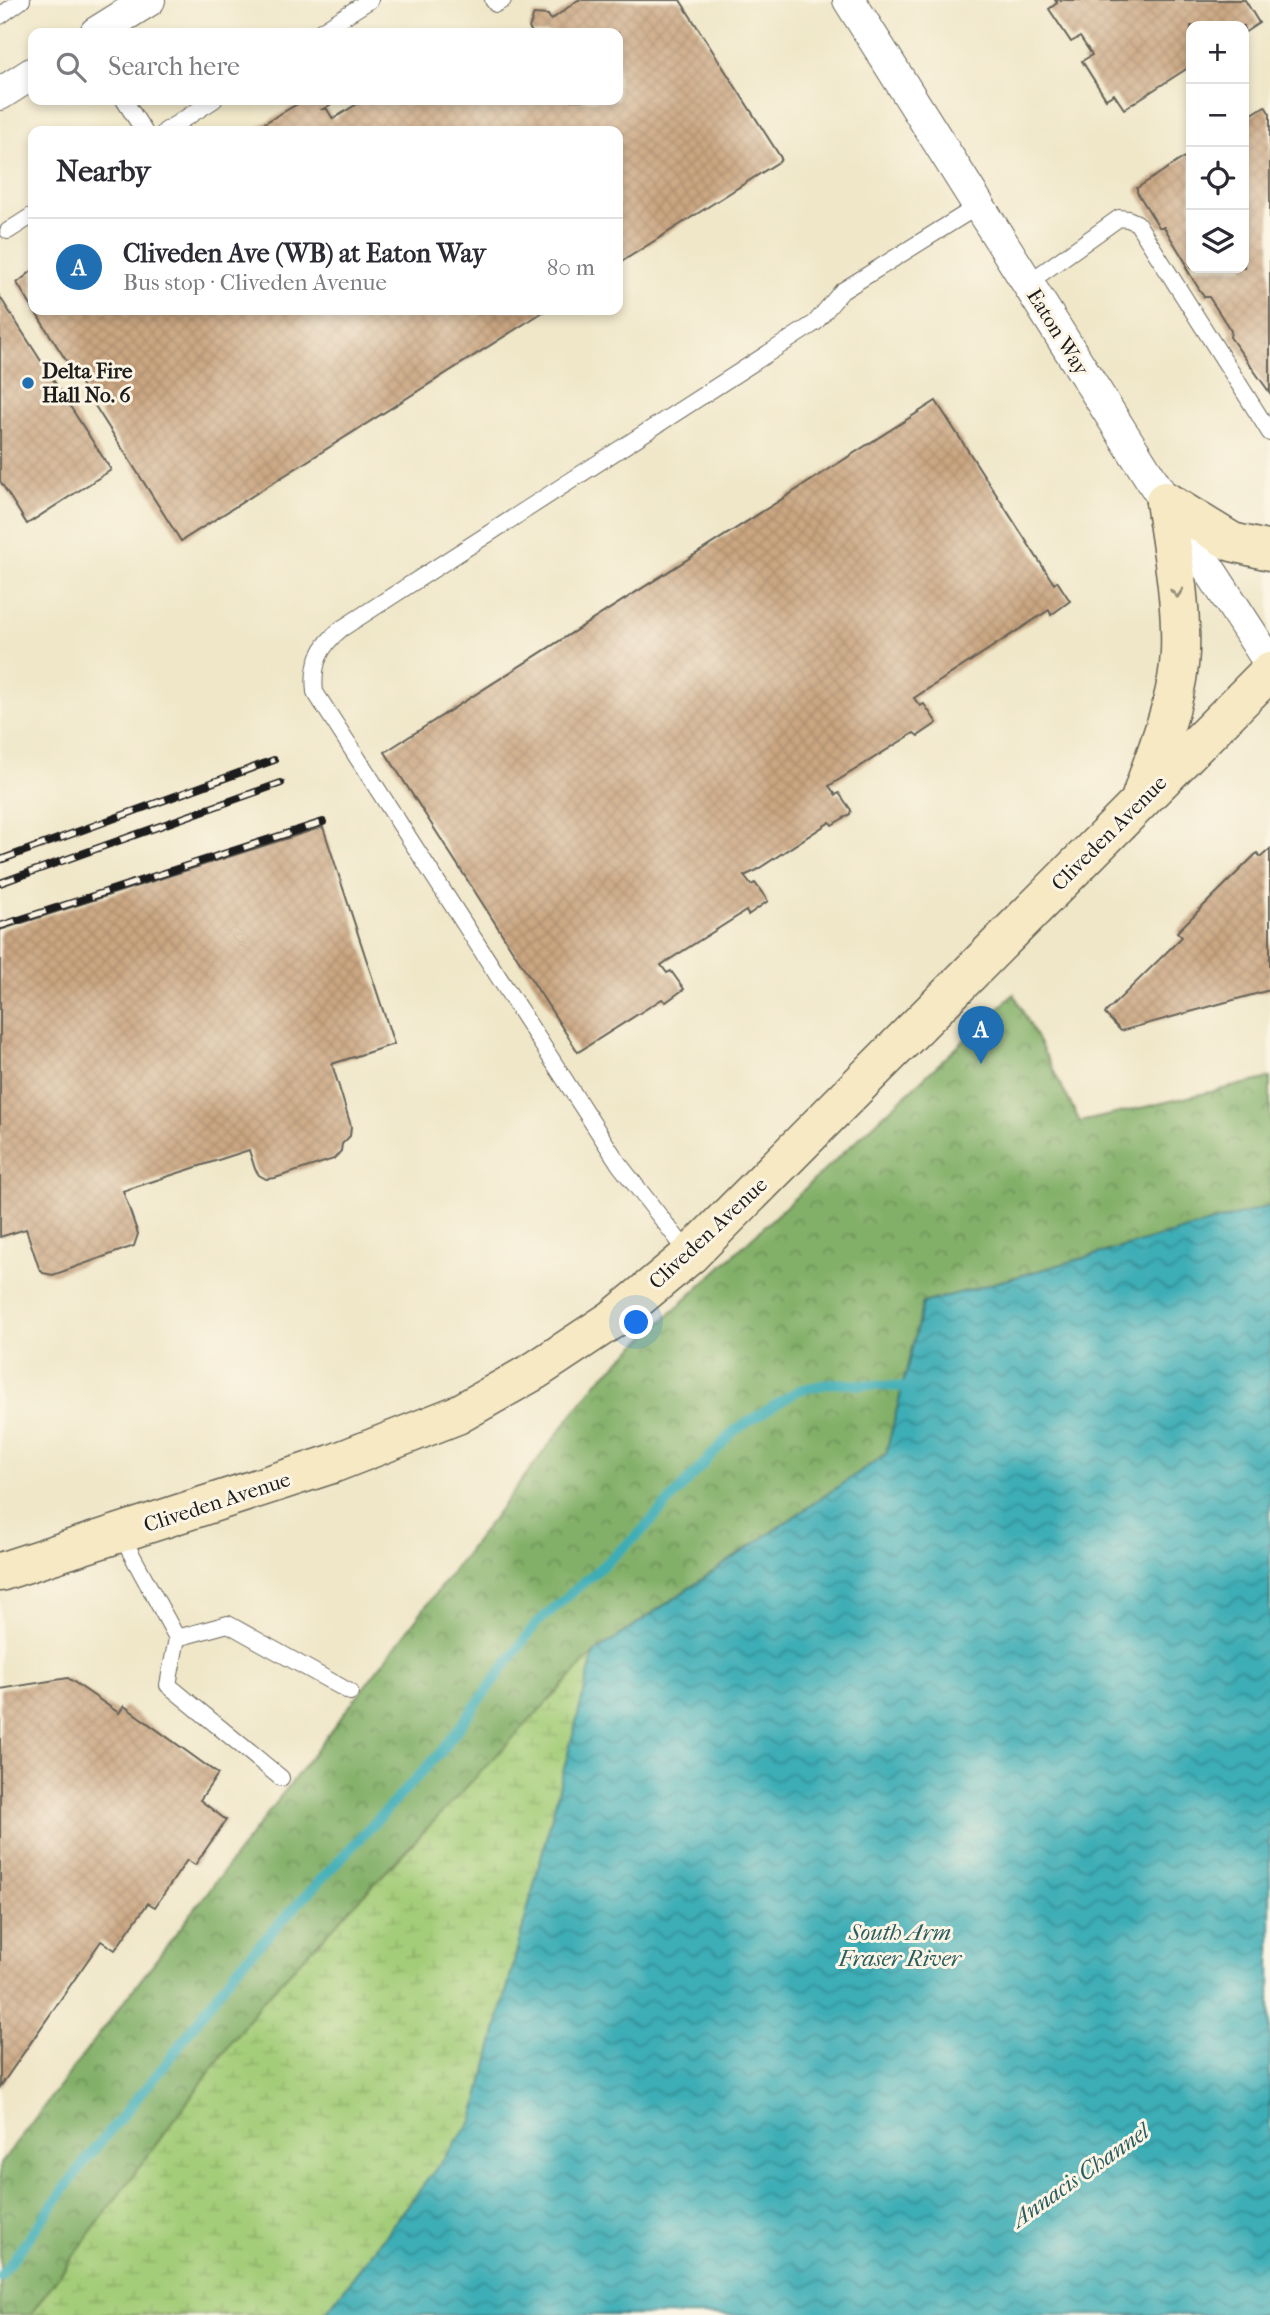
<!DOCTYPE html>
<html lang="en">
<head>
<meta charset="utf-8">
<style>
	body { margin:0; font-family:"IM FELL French Canon",serif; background:#f2f2f3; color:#2b2b33 }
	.controls { position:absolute; right:21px; top:21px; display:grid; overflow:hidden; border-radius:14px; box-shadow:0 4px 10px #0003 }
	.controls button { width:63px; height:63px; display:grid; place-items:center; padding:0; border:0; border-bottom:2px solid #e1e1e2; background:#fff; color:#2b2b33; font:35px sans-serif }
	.you { position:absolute; left:637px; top:1323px; width:24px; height:24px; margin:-18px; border:5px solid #fff; border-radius:50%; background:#1a73e8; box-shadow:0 0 0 10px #1a73e833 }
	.badge { display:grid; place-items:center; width:46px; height:46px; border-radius:50%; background:#1f6fb2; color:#fff; font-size:23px; font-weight:700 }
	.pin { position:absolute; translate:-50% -58px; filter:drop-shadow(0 2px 4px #0008) }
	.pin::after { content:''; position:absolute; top:37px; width:24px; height:21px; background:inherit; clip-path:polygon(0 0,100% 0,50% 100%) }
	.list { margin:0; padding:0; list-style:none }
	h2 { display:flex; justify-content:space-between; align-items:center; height:91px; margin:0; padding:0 28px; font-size:30px }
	h2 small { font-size:23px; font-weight:400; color:#7c7c81 }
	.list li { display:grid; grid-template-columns:46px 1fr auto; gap:21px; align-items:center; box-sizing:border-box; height:98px; padding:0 28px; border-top:2px solid #e1e1e2 }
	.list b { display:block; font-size:26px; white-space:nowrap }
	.list p { margin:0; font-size:23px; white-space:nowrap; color:#7c7c81 }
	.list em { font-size:23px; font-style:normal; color:#7c7c81 }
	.icon { flex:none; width:38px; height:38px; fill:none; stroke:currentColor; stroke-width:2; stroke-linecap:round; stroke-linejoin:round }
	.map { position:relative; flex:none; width:1270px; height:2315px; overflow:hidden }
	.search { position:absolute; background:#fff; box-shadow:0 4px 10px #0003; left:28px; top:28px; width:595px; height:77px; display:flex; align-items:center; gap:18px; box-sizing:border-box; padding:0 24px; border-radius:14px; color:#7c7c81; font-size:26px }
	.panel { position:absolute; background:#fff; box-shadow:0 4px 10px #0003; left:28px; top:126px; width:595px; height:189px; border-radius:14px }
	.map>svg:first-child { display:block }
	.forest { fill:url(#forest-crowns); stroke:#506642; stroke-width:2 }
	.wetland { fill:url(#wetland-marsh); stroke:#60744a; stroke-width:2 }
	.water { fill:url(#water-waves); stroke:#2c6469; stroke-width:2 }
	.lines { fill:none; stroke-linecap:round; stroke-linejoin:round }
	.stream { stroke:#3cadb6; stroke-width:10 }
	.building { fill:url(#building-cross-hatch) }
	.lane-casing { stroke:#666359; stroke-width:18 }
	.street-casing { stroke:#666359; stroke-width:34 }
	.secondary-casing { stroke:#666359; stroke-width:41 }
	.lane { stroke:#fff; stroke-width:16 }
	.street { stroke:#fff; stroke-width:32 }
	.secondary { stroke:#f6e9c3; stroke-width:38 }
	.rail-casing { stroke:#1c1c1c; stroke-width:8 }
	.rail { stroke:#fcf5e5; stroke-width:5; stroke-dasharray:16; stroke-linecap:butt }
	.oneway { stroke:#948d78 }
	.poi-dot { fill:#1f6fb2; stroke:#fcf5e5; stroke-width:2.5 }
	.labels { text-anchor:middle; stroke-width:6; stroke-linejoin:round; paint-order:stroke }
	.street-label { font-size:21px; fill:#1c1c1c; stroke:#fcf5e5 }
	.poi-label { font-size:21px; font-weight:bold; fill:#1c1c1c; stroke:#fcf5e5; text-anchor:start }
	.water-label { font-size:23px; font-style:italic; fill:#2a5d61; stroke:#fcf5e5 }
</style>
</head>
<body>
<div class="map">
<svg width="1270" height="2315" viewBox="0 0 1270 2315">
	<defs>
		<pattern id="forest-crowns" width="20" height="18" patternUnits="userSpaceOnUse" patternTransform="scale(1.75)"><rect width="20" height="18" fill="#83b069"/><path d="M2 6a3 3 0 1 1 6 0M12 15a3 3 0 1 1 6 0" fill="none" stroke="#6a8e56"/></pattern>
		<pattern id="wetland-marsh" width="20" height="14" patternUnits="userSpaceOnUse" patternTransform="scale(1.75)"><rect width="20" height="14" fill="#a4cd79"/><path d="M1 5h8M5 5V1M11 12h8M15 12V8" fill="none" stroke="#8daf68"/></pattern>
		<pattern id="water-waves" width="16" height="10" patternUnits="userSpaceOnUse" patternTransform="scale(1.75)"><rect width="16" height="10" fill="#3cadb6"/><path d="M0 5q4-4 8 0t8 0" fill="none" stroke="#328c93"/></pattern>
		<pattern id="building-cross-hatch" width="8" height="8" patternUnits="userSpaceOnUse" patternTransform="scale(1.75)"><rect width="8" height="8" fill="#caa681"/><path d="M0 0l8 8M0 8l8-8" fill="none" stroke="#ad8e6f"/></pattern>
	</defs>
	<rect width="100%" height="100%" fill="#fcf5e5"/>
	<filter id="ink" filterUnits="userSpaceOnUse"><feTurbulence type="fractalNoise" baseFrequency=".0143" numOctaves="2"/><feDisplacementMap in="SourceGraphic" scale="14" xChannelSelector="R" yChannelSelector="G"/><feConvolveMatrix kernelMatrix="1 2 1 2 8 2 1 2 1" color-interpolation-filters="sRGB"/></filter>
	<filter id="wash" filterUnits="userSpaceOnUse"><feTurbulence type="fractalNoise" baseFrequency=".00686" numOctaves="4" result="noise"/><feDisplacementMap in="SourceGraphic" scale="28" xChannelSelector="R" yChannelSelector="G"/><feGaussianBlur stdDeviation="1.57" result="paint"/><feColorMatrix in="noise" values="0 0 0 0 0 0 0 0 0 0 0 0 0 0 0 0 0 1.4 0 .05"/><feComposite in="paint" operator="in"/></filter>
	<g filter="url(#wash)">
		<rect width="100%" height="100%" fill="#f0e7c9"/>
		<polygon class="forest" points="1014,994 1080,1122 1270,1078 1270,1206 923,1303 886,1454 594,1653 260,2004 30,2315 0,2315 0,2164 597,1382"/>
		<polygon class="wetland" points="1270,1206 399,2315 30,2315 260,2004 594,1653 886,1454 923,1303"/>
		<polygon class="water" points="1270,1206 1270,2315 324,2315 473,2120 594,1653 886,1454 923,1303"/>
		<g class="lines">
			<polyline class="stream" points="0,2277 85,2161 167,2062 233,1973 440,1753 536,1624 640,1533 734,1431 799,1390 832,1383 902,1387 911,1397"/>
		</g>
		<g id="blocks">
			<g class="building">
				<polygon points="578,0 680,0 781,158 780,161 618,264 618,131 251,131 299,103 297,100 326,100 330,105 323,109 327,109 333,119 363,100 618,100 618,33 531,33 532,32 529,28 534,14 548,15 551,20"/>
				<polygon points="1055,0 1245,0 1259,23 1244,33 1244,26 1191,26 1191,66 1124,109 1114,94 1106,99 1082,61 1092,55 1080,37 1071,42 1049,9 1057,3"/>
				<polygon points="1265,106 1270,114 1270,393 1230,337 1231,331 1209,297 1204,297 1186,268 1186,263 1164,227 1159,227 1137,192 1137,188 1191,153 1191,268 1244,268 1244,119"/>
				<polygon points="33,270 33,309 17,283"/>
				<polygon points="0,297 111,470 27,524 0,481"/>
				<polygon points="34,310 546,310 181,541"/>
				<polygon points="936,401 1054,584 1057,581 1070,601 1051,615 1049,610 914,698 920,706 924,704 937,723 918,736 914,733 829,786 836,795 839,793 851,810 850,814 832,825 830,822 755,871 744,876 751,885 755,883 768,901 748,915 746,911 661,965 667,973 671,971 684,989 666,1002 662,999 654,1004 578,1052 385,752"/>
				<polygon points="323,827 394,1044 332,1064 351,1126 350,1136 342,1144 341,1151 334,1159 275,1178 266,1179 259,1175 255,1169 249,1150 123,1191 138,1234 134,1246 53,1275 43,1273 39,1268 26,1229 0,1237 0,930"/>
				<polygon points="1270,849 1270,990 1121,1031 1105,1014 1106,1012 1182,937 1177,932 1257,853 1261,857"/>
				<polygon points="68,1678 119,1713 124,1706 218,1774 200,1800 226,1820 195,1865 187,1860 155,1907 148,1903 115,1950 101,1941 0,2087 0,1689"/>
			</g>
		</g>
	</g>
	<g filter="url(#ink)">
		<use href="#blocks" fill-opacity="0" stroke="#666359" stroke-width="2"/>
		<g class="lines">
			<g class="lane-casing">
				<g id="lane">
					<polyline points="493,0 496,4 503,0"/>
					<polyline points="0,16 22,0"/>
					<polyline points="318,33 370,0"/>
					<polyline points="124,100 144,131"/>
					<polyline points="165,131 214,100"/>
					<polyline points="8,231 33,215"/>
					<polyline points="1028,283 1119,218 1128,219 1137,223 1270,433"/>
					<path d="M690 1255 619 1164 315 692C312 664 320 646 341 629L815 323 842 291 978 206"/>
					<polyline points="120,1533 177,1638 168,1685 281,1778"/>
					<polyline points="177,1638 228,1624 350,1692"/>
				</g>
			</g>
			<g class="street-casing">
				<g id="street">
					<polyline points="849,0 1165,501 1270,663"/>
					<polyline points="96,33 149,0"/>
					<polyline points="0,94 33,73"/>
				</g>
			</g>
			<g class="secondary-casing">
				<g id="secondary">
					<polyline points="1165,501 1232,542 1270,551"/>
					<path d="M1141 797C1156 750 1178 702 1180 652 1182 602 1172 551 1165 501"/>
					<polyline points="0,1572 332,1464 457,1415 536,1370 613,1319 690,1255 1270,671"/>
				</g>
			</g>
			<use href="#lane" class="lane"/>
			<use href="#street" class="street"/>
			<use href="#secondary" class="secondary"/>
			<g class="rail-casing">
				<g id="rail">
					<polyline points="0,860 274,760"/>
					<polyline points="0,883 281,783"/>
					<polyline points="0,926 323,822"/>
				</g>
			</g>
			<use href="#rail" class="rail"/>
		</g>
		<defs><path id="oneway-chevron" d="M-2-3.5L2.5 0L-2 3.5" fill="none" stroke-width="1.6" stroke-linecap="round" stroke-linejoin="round" transform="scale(1.75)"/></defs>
		<use class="oneway" href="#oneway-chevron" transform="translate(1177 593) rotate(85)"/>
	</g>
	<circle class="poi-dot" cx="28" cy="383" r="7"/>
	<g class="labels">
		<g class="street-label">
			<text transform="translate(1058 332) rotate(58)" y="7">Eaton Way</text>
			<text transform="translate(1109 833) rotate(-45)" y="7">Cliveden Avenue</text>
			<text transform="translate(708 1233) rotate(-43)" y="7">Cliveden Avenue</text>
			<text transform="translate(217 1502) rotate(-18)" y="7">Cliveden Avenue</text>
		</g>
		<g class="poi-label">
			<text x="42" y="378">Delta Fire<tspan x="42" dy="24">Hall No. 6</tspan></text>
		</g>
		<g class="water-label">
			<text x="900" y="1940">South Arm<tspan x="900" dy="26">Fraser River</tspan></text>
			<text transform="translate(1080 2175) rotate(-35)" y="8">Annacis Channel</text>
		</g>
	</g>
</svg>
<div class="controls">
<button>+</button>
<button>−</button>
<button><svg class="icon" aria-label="locate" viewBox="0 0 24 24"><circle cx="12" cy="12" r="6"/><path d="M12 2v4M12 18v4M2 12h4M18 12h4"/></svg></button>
<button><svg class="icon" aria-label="layers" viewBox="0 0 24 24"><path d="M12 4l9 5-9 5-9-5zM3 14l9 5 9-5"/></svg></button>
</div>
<div class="you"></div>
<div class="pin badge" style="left:981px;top:1064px">A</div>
<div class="search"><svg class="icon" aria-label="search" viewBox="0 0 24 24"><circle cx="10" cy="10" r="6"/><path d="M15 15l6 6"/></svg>Search here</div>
<section class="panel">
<h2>Nearby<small></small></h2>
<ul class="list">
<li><span class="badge">A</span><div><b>Cliveden Ave (WB) at Eaton Way</b><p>Bus stop · Cliveden Avenue</p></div><em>80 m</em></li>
</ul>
</section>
</div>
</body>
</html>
